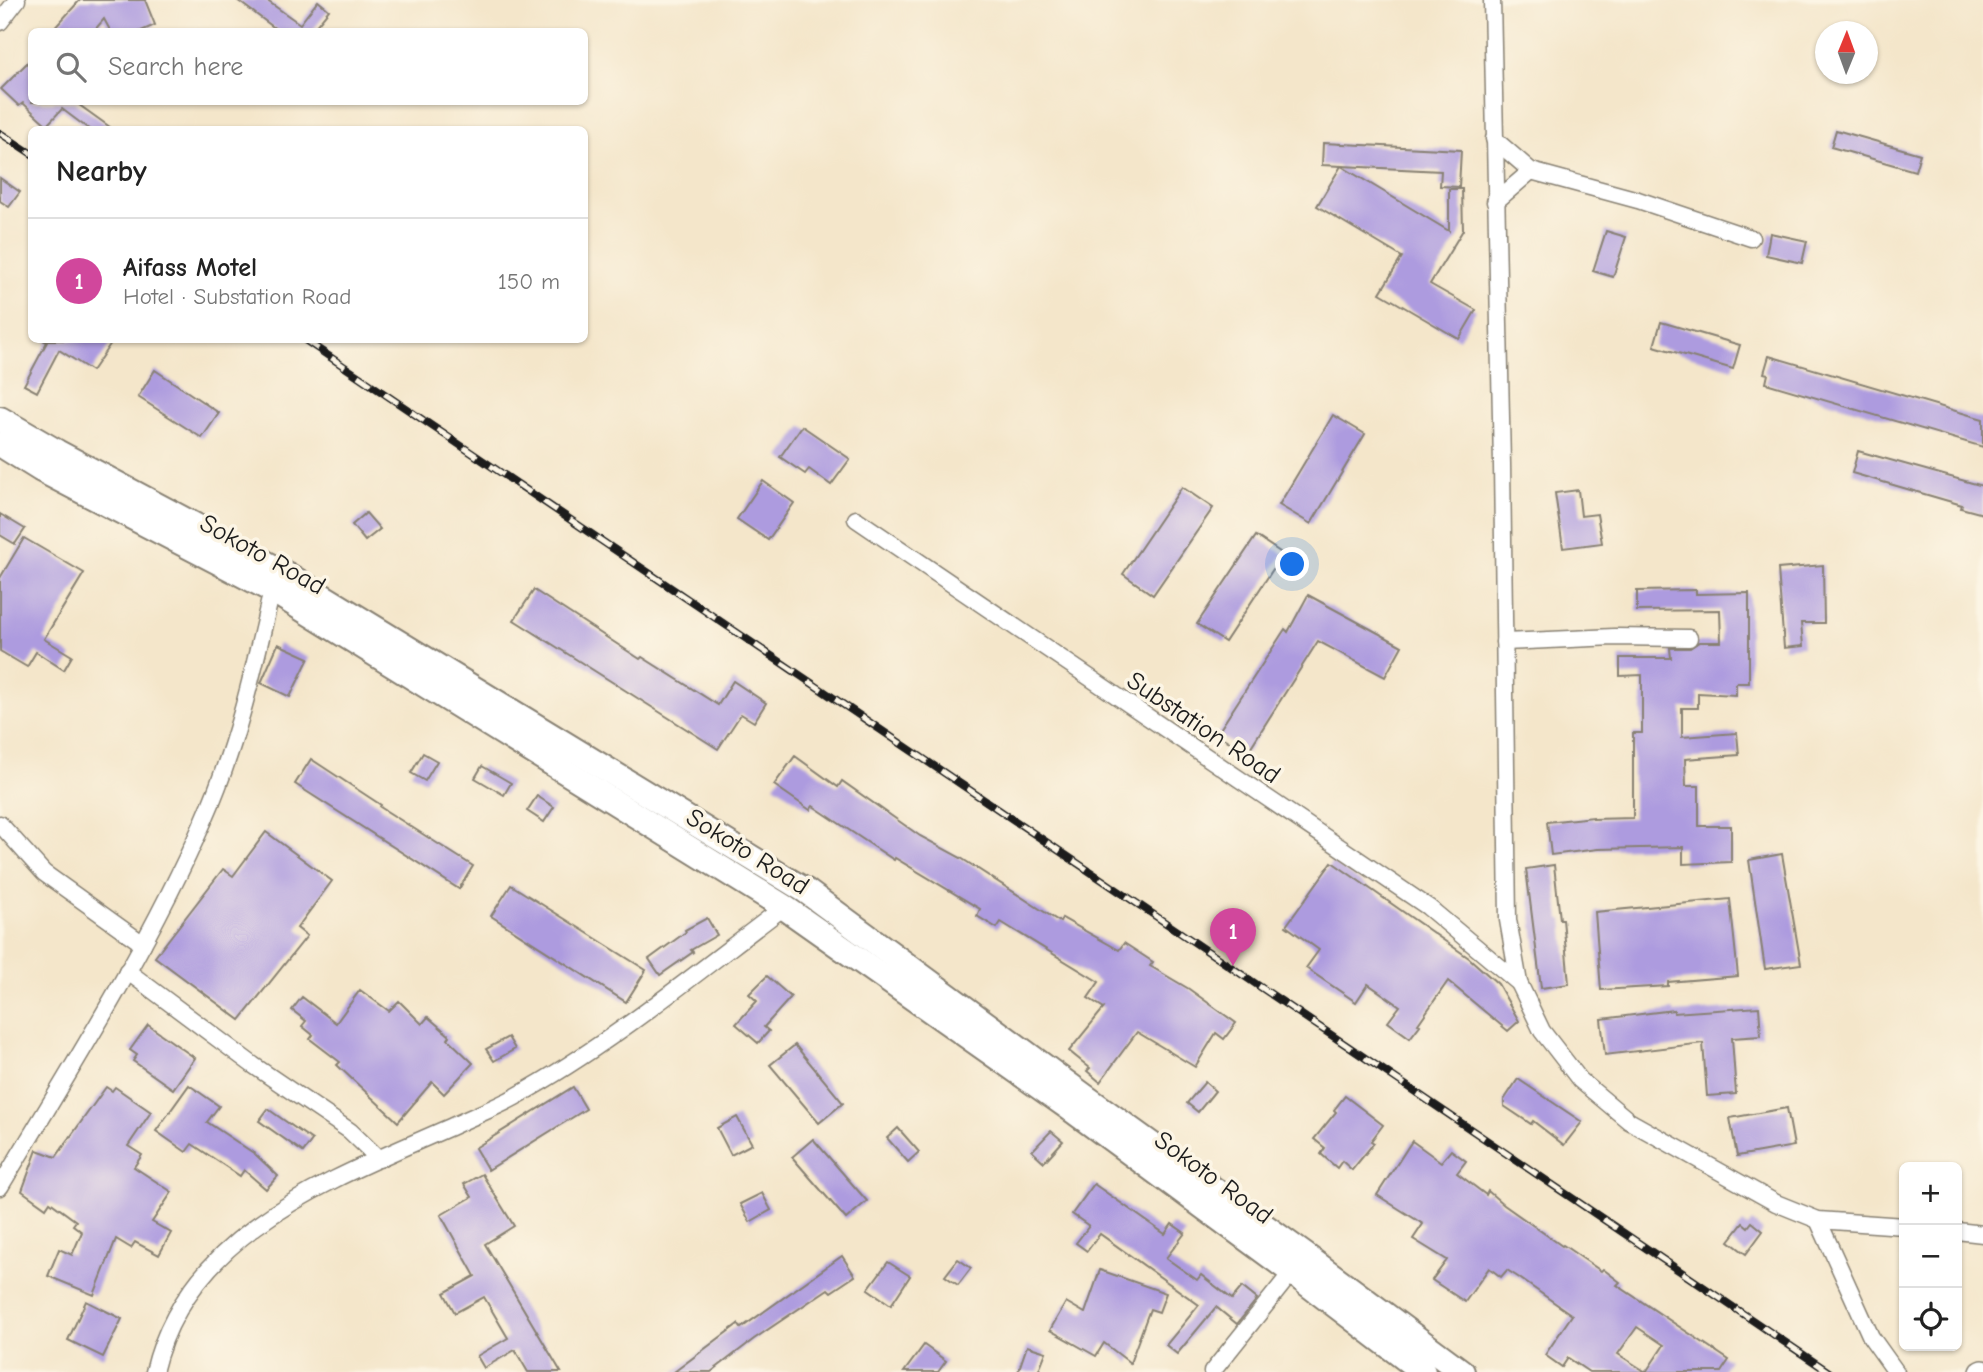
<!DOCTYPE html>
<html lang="en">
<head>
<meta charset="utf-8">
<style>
	body { margin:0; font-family:"Comic Neue",sans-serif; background:#f2f2f2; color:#222 }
	.controls { position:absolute; right:21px; bottom:21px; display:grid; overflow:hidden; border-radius:10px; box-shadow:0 2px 5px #0004 }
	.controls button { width:63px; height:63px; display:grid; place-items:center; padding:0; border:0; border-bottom:2px solid #e0e0e0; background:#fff; color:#222; font:35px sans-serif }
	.compass { position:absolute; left:1815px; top:21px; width:63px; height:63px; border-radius:50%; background:#fff; box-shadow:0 2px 5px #0004; rotate:1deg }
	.you { position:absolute; left:1293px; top:565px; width:24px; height:24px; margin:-18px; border:5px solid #fff; border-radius:50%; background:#1a73e8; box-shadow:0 0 0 10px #1a73e833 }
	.badge { display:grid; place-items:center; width:46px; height:46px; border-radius:50%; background:#b5179e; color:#fff; font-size:23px; font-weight:700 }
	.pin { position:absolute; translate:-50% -58px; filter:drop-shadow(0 2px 4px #0008) }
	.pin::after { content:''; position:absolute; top:37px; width:24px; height:21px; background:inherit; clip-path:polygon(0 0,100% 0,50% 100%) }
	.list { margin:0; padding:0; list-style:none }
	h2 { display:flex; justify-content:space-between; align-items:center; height:91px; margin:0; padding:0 28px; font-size:30px }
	h2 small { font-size:23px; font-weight:400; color:#767676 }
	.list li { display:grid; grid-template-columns:46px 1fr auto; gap:21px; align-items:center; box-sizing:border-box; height:126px; padding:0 28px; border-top:2px solid #e0e0e0 }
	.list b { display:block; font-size:26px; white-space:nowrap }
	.list p { margin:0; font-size:23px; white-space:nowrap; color:#767676 }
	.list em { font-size:23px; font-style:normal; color:#767676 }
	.icon { flex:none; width:38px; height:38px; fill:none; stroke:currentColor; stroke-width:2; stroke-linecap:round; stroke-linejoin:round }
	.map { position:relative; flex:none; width:1983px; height:1372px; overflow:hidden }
	.search { position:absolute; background:#fff; box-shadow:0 2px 5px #0004; left:28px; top:28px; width:560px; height:77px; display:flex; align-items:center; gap:18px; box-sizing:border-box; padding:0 24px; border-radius:10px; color:#767676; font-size:26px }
	.panel { position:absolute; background:#fff; box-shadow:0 2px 5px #0004; left:28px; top:126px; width:560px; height:217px; border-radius:10px }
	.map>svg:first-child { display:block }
	.building { fill:#ad9bdf; fill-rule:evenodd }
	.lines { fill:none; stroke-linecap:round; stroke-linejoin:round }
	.street-casing { stroke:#888173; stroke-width:19 }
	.secondary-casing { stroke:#888173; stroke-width:24 }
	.primary-casing { stroke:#888173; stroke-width:28 }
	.street { stroke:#fff; stroke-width:16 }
	.secondary { stroke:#fff; stroke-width:21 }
	.primary { stroke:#fff; stroke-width:24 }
	.rail-casing { stroke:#1c1c1c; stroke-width:8 }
	.rail { stroke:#fcf5e5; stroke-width:5; stroke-dasharray:16; stroke-linecap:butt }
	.labels { text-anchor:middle; stroke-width:7; stroke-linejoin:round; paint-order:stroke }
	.street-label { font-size:26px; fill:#1c1c1c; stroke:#fcf5e5 }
</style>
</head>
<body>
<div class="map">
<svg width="1983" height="1372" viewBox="0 0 1983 1372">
	<rect width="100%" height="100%" fill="#fcf5e5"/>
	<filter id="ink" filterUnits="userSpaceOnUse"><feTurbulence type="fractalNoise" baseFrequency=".0143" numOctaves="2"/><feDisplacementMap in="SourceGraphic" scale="14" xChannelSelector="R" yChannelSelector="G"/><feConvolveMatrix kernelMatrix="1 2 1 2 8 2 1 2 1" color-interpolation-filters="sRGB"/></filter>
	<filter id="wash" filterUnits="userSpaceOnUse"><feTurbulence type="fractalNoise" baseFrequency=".00686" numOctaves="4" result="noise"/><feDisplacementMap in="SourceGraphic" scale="28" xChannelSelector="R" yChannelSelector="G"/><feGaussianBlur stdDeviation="1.57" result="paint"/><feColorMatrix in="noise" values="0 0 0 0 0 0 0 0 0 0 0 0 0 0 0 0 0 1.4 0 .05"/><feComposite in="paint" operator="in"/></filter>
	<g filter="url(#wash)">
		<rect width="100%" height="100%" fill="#f4e6ca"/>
		<g id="blocks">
			<g class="building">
				<polygon points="80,0 145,0 155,25 139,32 111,32 104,19 93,32 51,32"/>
				<polygon points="237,0 266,0 300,24 318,1 329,10 311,32 280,32"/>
				<polygon points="32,58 32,102 75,102 114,130 90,130 62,109 47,125 23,103 19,106 1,89"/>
				<polygon points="1836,130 1920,154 1915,171 1831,147"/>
				<polygon points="1323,143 1461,150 1459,187 1440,186 1441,171 1322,165"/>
				<polygon points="1341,166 1449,231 1449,189 1462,189 1463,230 1430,284 1476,310 1459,339 1380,293 1402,257 1317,206"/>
				<polygon points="0,178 20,192 9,207 0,201"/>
				<polygon points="1606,231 1626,237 1613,277 1593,271"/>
				<polygon points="1770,233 1807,241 1802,263 1766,255"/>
				<polygon points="1661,322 1740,345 1733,369 1654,346"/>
				<polygon points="43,340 113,340 92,371 59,350 37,392 24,385 47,342"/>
				<polygon points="1769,356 1983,419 1983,447 1766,383 1768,374 1764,373"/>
				<polygon points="155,370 219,413 202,438 138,397"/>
				<polygon points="1333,415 1365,434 1311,524 1279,505"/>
				<polygon points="802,426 850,459 831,485 809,469 805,474 780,457"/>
				<polygon points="1858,451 1983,486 1983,514 1961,508 1962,505 1852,473"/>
				<polygon points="763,481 794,503 768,540 737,519"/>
				<polygon points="1182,487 1213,508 1153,595 1123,574"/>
				<polygon points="1578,490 1581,516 1597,514 1602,543 1563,548 1555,493"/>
				<polygon points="366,513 380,529 365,541 352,525"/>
				<polygon points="0,514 25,529 15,544 0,535"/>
				<polygon points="1256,536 1283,554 1225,642 1197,624"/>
				<polygon points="24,538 84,573 44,639 72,656 64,670 36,652 27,667 0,651 0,578"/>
				<polygon points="1823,565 1824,623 1801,623 1803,646 1784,648 1778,569"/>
				<polygon points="534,590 640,659 642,657 718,705 733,681 766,703 754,722 741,714 718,749 514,620"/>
				<polygon points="1696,590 1696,594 1749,593 1749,683 1736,683 1736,695 1698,693 1698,708 1682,708 1682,737 1737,733 1739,755 1685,759 1686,786 1699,786 1699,826 1731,826 1731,862 1683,864 1683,847 1598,849 1551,855 1547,822 1593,817 1593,819 1633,818 1633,733 1642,733 1642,675 1620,676 1620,658 1671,658 1670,648 1690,648 1699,642 1721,642 1720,610 1637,611 1637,591"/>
				<polygon points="1308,595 1402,646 1385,677 1318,641 1247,753 1217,734 1285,629 1288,632"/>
				<polygon points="278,644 309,658 290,697 261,683"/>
				<polygon points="423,753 437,761 425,781 411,773"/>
				<polygon points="795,756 838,787 842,781 920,836 961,858 1060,922 1062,918 1119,950 1124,943 1153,962 1150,966 1189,989 1236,1023 1224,1039 1216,1033 1195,1067 1137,1032 1100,1082 1087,1071 1090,1068 1069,1051 1104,1008 1088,998 1099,982 1001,922 997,928 977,916 980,909 895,858 894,860 813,806 810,810 774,785"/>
				<polygon points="311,759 381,805 380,807 473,866 459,889 295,784"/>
				<polygon points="482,766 511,783 504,795 475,778"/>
				<polygon points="537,796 554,807 544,822 527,811"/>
				<polygon points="266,832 332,881 297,928 307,936 240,1020 155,957 223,869 233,876"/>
				<polygon points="1782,854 1801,964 1765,969 1749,860"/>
				<polygon points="1332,862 1469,958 1498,984 1519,1021 1508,1031 1448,981 1418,1024 1420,1025 1410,1038 1388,1022 1400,1006 1368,984 1356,1002 1306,968 1319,950 1286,926"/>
				<polygon points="1554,865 1560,919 1563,919 1569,984 1541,988 1526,869"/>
				<polygon points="511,885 646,970 626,1002 491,916"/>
				<polygon points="1730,899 1738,976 1668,982 1668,986 1601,990 1595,912"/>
				<polygon points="707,918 717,935 691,950 693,952 660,975 649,959 686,932 685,930"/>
				<polygon points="767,976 791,997 764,1027 769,1031 758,1043 736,1024 757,1001 749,994"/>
				<polygon points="360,990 389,1011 399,1001 422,1024 428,1017 450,1036 448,1039 473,1063 444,1094 432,1082 398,1122 337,1065 340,1062 310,1039 313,1035 302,1026 306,1021 292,1010 302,997 336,1023"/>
				<polygon points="1759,1007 1761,1036 1732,1038 1736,1094 1707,1096 1703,1043 1605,1055 1601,1019 1674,1010 1674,1013"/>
				<polygon points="148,1025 195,1058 173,1089 133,1061 137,1055 130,1050"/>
				<polygon points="508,1037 515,1049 494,1061 486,1049"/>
				<polygon points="795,1045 843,1103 819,1123 770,1065"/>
				<polygon points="1518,1079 1582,1122 1564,1145 1533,1121 1531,1124 1504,1106 1504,1100"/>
				<polygon points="1205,1082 1215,1091 1198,1112 1187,1103"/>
				<polygon points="189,1085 219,1106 207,1122 255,1154 278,1176 266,1189 244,1170 240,1176 192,1144 186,1152 156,1131"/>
				<polygon points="106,1087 112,1091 115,1087 151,1112 128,1146 142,1155 134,1167 172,1192 152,1222 171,1233 159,1255 135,1242 131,1248 116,1239 94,1295 48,1276 59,1249 72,1255 82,1232 73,1225 76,1221 50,1202 46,1208 22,1191 37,1150 56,1157"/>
				<polygon points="573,1087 586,1109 488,1170 475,1148"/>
				<polygon points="1345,1096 1383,1125 1371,1141 1374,1143 1352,1170 1342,1161 1337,1168 1321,1154 1325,1148 1314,1139 1336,1112 1334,1110"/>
				<polygon points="1787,1108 1794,1146 1737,1156 1730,1118"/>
				<polygon points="268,1109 312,1140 303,1152 259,1121"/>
				<polygon points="737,1117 752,1144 731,1155 717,1128"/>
				<polygon points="898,1128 919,1152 908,1162 887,1138"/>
				<polygon points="1051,1131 1063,1141 1044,1162 1032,1151"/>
				<polygon points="813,1139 867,1201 846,1219 792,1157"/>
				<path d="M1412 1141 1441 1162 1451 1150 1466 1161 1457 1173 1486 1195 1488 1191 1504 1205 1562 1246 1563 1245 1601 1271 1603 1269 1620 1282 1617 1285 1729 1360 1721 1372H1589L1568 1358 1562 1367 1545 1355 1572 1315 1518 1277 1507 1270 1501 1277 1489 1268 1465 1302 1432 1280 1447 1260 1413 1239 1423 1224 1377 1195ZM1637 1327 1664 1345 1646 1372 1618 1354Z"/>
				<polygon points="482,1174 514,1226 485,1244 561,1372 528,1372 515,1350 484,1368 477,1356 508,1338 484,1297 455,1313 444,1293 475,1276 441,1215 472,1197 464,1184"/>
				<polygon points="1094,1184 1165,1234 1172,1224 1185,1233 1166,1258 1197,1280 1201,1275 1232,1299 1242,1287 1257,1299 1237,1324 1216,1307 1177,1354 1166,1345 1199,1305 1100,1234 1087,1251 1076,1243 1089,1226 1072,1214"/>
				<polygon points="762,1193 771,1210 750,1222 740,1204"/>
				<polygon points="1752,1222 1763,1231 1746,1254 1729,1241 1743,1223 1748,1227"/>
				<polygon points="842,1256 855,1276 831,1292 828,1289 754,1339 711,1372 674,1372 738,1324 741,1328"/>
				<polygon points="958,1259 971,1268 958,1285 945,1276"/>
				<polygon points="888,1262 910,1276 891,1305 868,1289"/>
				<polygon points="1100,1270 1166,1293 1159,1312 1150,1309 1130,1363 1104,1343 1096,1356 1050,1330 1066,1302 1085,1313"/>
				<polygon points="86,1301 122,1319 103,1357 68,1340"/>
				<polygon points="924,1345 946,1361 938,1372 904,1372"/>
				<polygon points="1027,1346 1046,1352 1038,1372 1018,1372"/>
			</g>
		</g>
	</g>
	<g filter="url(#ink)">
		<use href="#blocks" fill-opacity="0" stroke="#888173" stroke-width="2"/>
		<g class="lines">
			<g class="street-casing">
				<g id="street">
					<polyline points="1492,0 1502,464 1508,920 1519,983 1542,1031 1580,1080 1629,1121 1776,1203 1818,1220 1904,1226"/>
					<polyline points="0,22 17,0"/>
					<polyline points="1494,139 1531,171 1638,200 1751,238"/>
					<polyline points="1495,202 1531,171"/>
					<polyline points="856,519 1428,907 1519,983"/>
					<polyline points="1504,642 1614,637 1689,638"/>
					<polyline points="0,824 44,873 143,944"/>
					<polyline points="127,971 253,1065 350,1131 379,1159"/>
					<path d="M0 1187C72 1067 148 948 204 820 237 746 254 668 272 590"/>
					<polyline points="1818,1220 1871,1337 1896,1372"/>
					<polyline points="1957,1231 1983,1234"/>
					<path d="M154 1372C188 1228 337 1178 457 1124 476 1115 497 1107 515 1097 611 1044 696 973 784 907"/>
					<polyline points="1212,1372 1292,1272"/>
				</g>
			</g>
			<g class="secondary-casing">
				<polyline id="secondary" points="1981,1372 1983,1371"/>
			</g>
			<g class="primary-casing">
				<g id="primary">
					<polyline points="0,419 57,452 286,574 806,891 1084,1096 1310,1259 1462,1372"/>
					<polyline points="0,444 40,469 272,590 784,907 1068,1107 1292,1272 1423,1372"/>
				</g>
			</g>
			<use href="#street" class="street"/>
			<use href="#secondary" class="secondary"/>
			<use href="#primary" class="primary"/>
			<g class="rail-casing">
				<g id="rail">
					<polyline points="0,133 32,154"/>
					<polyline points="305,340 1829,1372"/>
				</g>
			</g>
			<use href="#rail" class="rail"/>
		</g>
	</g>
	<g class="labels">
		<g class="street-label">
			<text transform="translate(263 554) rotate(29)" y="9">Sokoto Road</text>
			<text transform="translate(1204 727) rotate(34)" y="9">Substation Road</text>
			<text transform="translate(748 851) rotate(32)" y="9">Sokoto Road</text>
			<text transform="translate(1214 1177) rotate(36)" y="9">Sokoto Road</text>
		</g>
	</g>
</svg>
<div class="controls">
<button>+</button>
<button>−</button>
<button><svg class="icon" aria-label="locate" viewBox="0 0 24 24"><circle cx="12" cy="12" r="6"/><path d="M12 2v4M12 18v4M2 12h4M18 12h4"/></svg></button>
</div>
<svg class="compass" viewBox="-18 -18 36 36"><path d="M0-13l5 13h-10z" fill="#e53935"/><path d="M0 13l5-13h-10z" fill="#767676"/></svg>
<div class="you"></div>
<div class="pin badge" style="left:1233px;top:966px;background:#d1479c">1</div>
<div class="search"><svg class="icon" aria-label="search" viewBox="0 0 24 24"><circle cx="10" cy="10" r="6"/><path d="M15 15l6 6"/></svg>Search here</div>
<section class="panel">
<h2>Nearby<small></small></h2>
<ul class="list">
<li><span class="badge" style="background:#d1479c">1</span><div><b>Aifass Motel</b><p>Hotel · Substation Road</p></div><em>150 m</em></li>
</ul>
</section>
</div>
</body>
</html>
